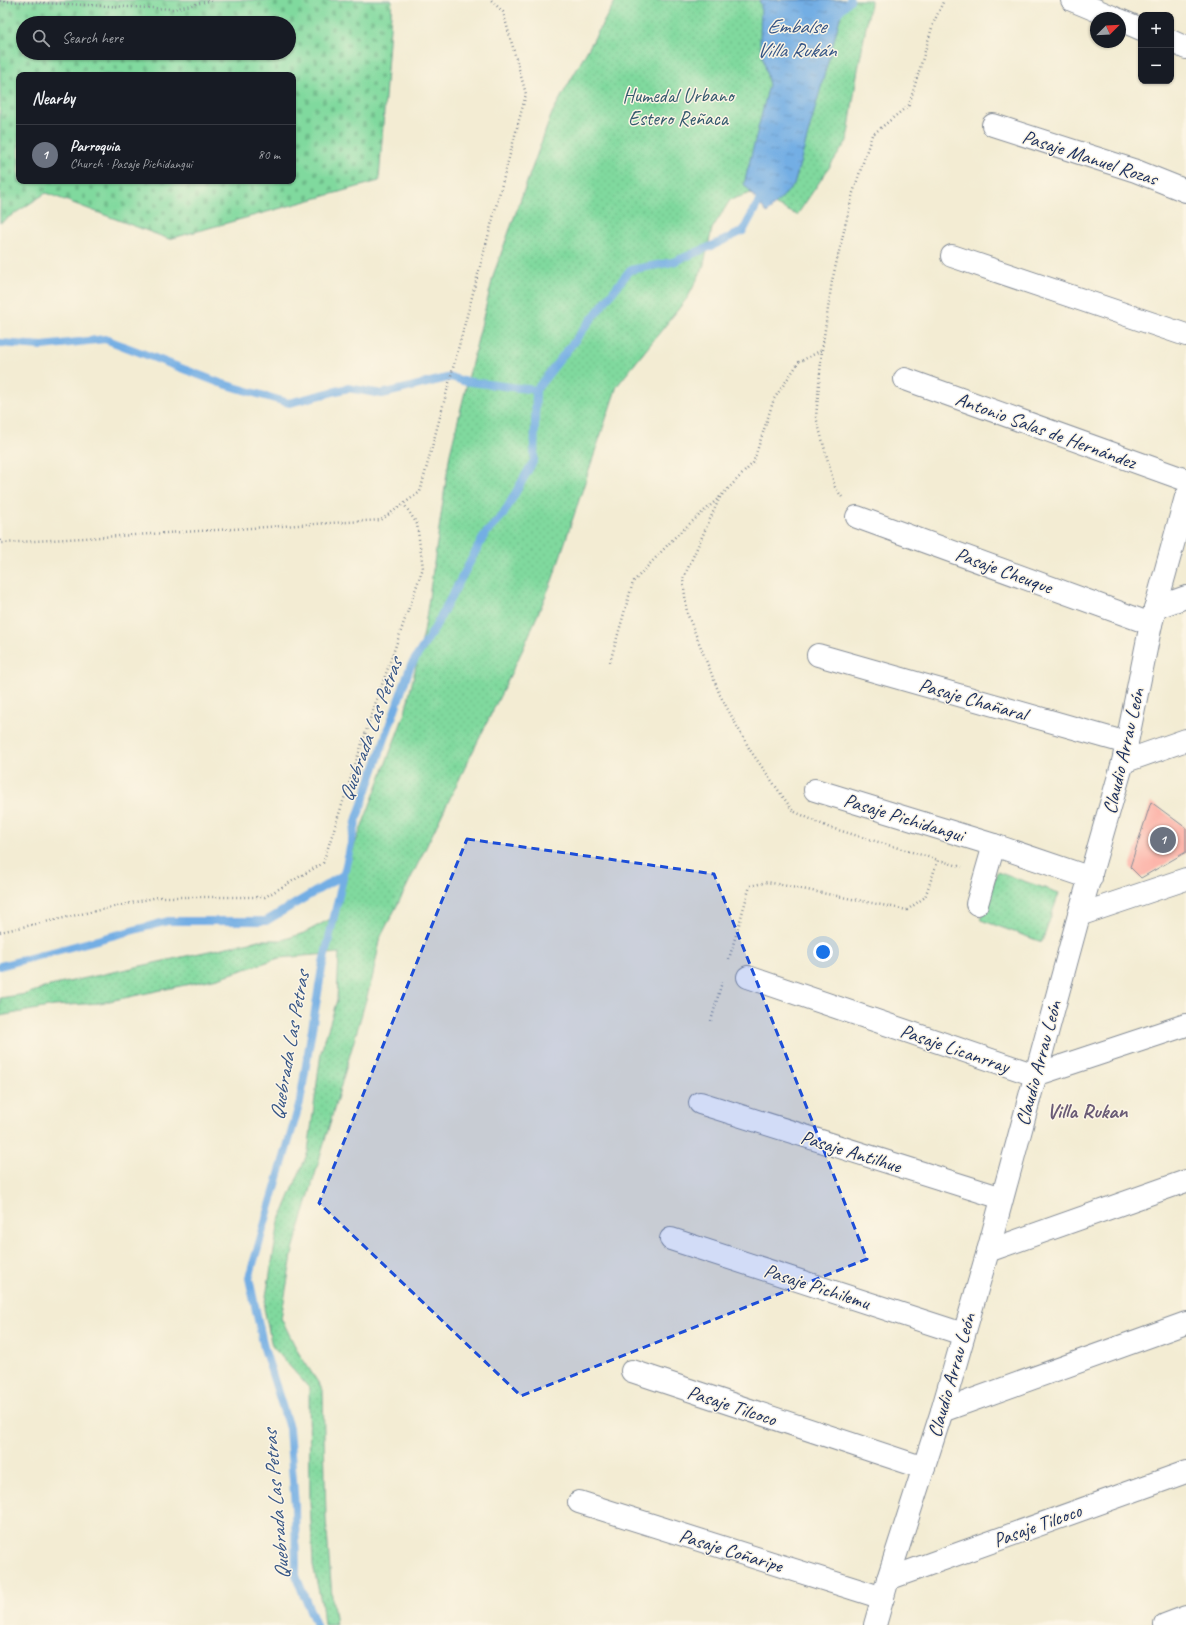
<!DOCTYPE html>
<html lang="en">
<head>
<meta charset="utf-8">
<style>
	body { margin:0; font-family:Caveat,sans-serif; background:#20242c; color:#f1f3f6 }
	.controls { position:absolute; right:12px; top:12px; display:grid; overflow:hidden; border-radius:8px; box-shadow:0 1px 3px #0004 }
	.controls button { width:36px; height:36px; display:grid; place-items:center; padding:0; border:0; border-bottom:1px solid #363941; background:#171b24; color:#f1f3f6; font:20px sans-serif }
	.compass { position:absolute; left:1090px; top:12px; width:36px; height:36px; border-radius:50%; background:#171b24; box-shadow:0 1px 3px #0004; rotate:66deg }
	.you { position:absolute; left:823px; top:952px; width:14px; height:14px; margin:-10px; border:3px solid #fff; border-radius:50%; background:#1a73e8; box-shadow:0 0 0 6px #1a73e833 }
	.badge { display:grid; place-items:center; width:26px; height:26px; border-radius:50%; background:#d690ce; color:#fff; font-size:13px; font-weight:700 }
	.pin { position:absolute; translate:-50% -50%; border:2px solid #fff; box-shadow:0 1px 4px #0006 }
	.list { margin:0; padding:0; list-style:none }
	h2 { display:flex; justify-content:space-between; align-items:center; height:52px; margin:0; padding:0 16px; font-size:17px }
	h2 small { font-size:13px; font-weight:400; color:#9ea1a6 }
	.list li { display:grid; grid-template-columns:26px 1fr auto; gap:12px; align-items:center; box-sizing:border-box; height:60px; padding:0 16px; border-top:1px solid #363941 }
	.list b { display:block; font-size:15px; white-space:nowrap }
	.list p { margin:0; font-size:13px; white-space:nowrap; color:#9ea1a6 }
	.list em { font-size:13px; font-style:normal; color:#9ea1a6 }
	.icon { flex:none; width:22px; height:22px; fill:none; stroke:currentColor; stroke-width:2; stroke-linecap:round; stroke-linejoin:round }
	.map { position:relative; flex:none; width:1186px; height:1625px; overflow:hidden }
	.search { position:absolute; background:#171b24; box-shadow:0 1px 3px #0004; left:16px; top:16px; width:280px; height:44px; display:flex; align-items:center; gap:10px; box-sizing:border-box; padding:0 14px; border-radius:22px; color:#9ea1a6; font-size:15px }
	.panel { position:absolute; background:#171b24; box-shadow:0 1px 3px #0004; left:16px; top:72px; width:280px; height:112px; border-radius:8px }
	.map>svg:first-child { display:block }
	.grass { fill:url(#grass-dots); stroke:#4e847e }
	.cemetery { fill:url(#cemetery-stones); stroke:#4e847e; fill-rule:evenodd }
	.water { fill:url(#water-ripples); stroke:#476ea1 }
	.lines { fill:none; stroke-linecap:round; stroke-linejoin:round }
	.stream { stroke:#73aee4; stroke-width:8 }
	.building { fill:#fcaca2 }
	.minor-casing { stroke:#878e98; stroke-width:24 }
	.path { stroke:#878e98; stroke-width:2.5; stroke-dasharray:1 3; stroke-linecap:butt }
	.minor { stroke:#fff; stroke-width:22 }
	.marked { fill:#1d4ed8; fill-opacity:0.2; stroke:#1d4ed8; stroke-width:3; stroke-dasharray:8 5; stroke-linejoin:round }
	.labels { text-anchor:middle; stroke-width:3; stroke-linejoin:round; paint-order:stroke }
	.park-label { font-size:20px; fill:#345a6e; stroke:#fcf5e5 }
	.street-label { font-size:20px; fill:#1b2f5e; stroke:#fcf5e5 }
	.water-label { font-size:21px; font-style:italic; fill:#355586; stroke:#fcf5e5 }
	.neighbourhood-label { font-size:21px; font-weight:bold; fill:#6a5b76; stroke:#fcf5e5 }
</style>
</head>
<body>
<div class="map">
<svg width="1186" height="1625" viewBox="0 0 1186 1625">
	<defs>
		<pattern id="grass-dots" width="8" height="8" patternUnits="userSpaceOnUse"><rect width="8" height="8" fill="#80d99e"/><path d="M2 2h.1M6 6h.1" fill="none" stroke="#6ebb8a" stroke-width="1.8" stroke-linecap="round"/></pattern>
		<pattern id="cemetery-stones" width="16" height="16" patternUnits="userSpaceOnUse"><rect width="16" height="16" fill="#80d99e"/><path d="M2 7V4a2 2 0 0 1 4 0v3zM10 15v-3a2 2 0 0 1 4 0v3z" fill="#6ebb8a"/></pattern>
		<pattern id="water-ripples" width="26" height="14" patternUnits="userSpaceOnUse"><rect width="26" height="14" fill="#73aee4"/><path d="M2 4q2-2 4 0t4 0M15 11q2-2 4 0t4 0" fill="none" stroke="#5e8ebc"/></pattern>
	</defs>
	<rect width="100%" height="100%" fill="#fcf5e5"/>
	<filter id="ink" filterUnits="userSpaceOnUse"><feTurbulence type="fractalNoise" baseFrequency=".025" numOctaves="2"/><feDisplacementMap in="SourceGraphic" scale="8" xChannelSelector="R" yChannelSelector="G"/><feConvolveMatrix kernelMatrix="1 2 1 2 8 2 1 2 1" color-interpolation-filters="sRGB"/></filter>
	<filter id="wash" filterUnits="userSpaceOnUse"><feTurbulence type="fractalNoise" baseFrequency=".012" numOctaves="4" result="noise"/><feDisplacementMap in="SourceGraphic" scale="16" xChannelSelector="R" yChannelSelector="G"/><feGaussianBlur stdDeviation="0.9" result="paint"/><feColorMatrix in="noise" values="0 0 0 0 0 0 0 0 0 0 0 0 0 0 0 0 0 1.4 0 .05"/><feComposite in="paint" operator="in"/></filter>
	<g filter="url(#wash)">
		<rect width="100%" height="100%" fill="#f3ecd3"/>
		<g class="grass">
			<polygon points="616,0 871,0 857,75 847,141 797,215 751,193 730,200 712,229 703,268 688,297 617,386 552,581 522,651 403,894 381,936 372,979 293,1250 281,1318 298,1352 323,1390 326,1519 332,1597 336,1625 324,1625 322,1606 313,1565 310,1501 309,1388 272,1346 264,1308 279,1222 308,1152 321,1052 337,1000 339,953 279,958 218,978 100,1003 54,1006 0,1016 0,998 26,994 50,986 259,940 282,940 304,933 336,916 351,855 405,713 424,632 450,453 494,273 552,113"/>
			<polygon points="997,872 1059,893 1042,942 981,920"/>
		</g>
		<path class="cemetery" d="M0 0H392L379 181 169 239 46 193 0 223ZM23 23H289V53H23ZM19 75H293V181H19Z"/>
		<polygon class="water" points="759,0 845,0 794,185 767,213 744,184 769,85 760,43 761,5"/>
		<g class="lines">
			<g class="stream">
				<polyline points="835,16 850,0"/>
				<polyline points="0,343 43,346 105,339 220,383 289,403 348,388 382,394 451,377 463,381 536,390"/>
				<polyline points="0,966 168,921 266,921 343,875"/>
				<polyline points="316,1625 296,1576 295,1506 289,1428 264,1348 249,1278 300,1102 322,968 357,818 410,667 433,631 485,534 503,515 534,460 536,390 630,270 673,262 714,245 743,231 763,194"/>
			</g>
		</g>
		<g id="blocks">
			<polygon class="building" points="1151,802 1186,828 1186,852 1141,878 1130,867"/>
		</g>
	</g>
	<g filter="url(#ink)">
		<use href="#blocks" fill-opacity="0" stroke="#878e98" stroke-width="1"/>
		<g class="lines">
			<g class="minor-casing">
				<g id="minor">
					<polyline points="1072,0 1115,18"/>
					<polyline points="1120,20 1141,29"/>
					<polyline points="1171,41 1186,48"/>
					<polyline points="993,125 1136,171 1186,191"/>
					<polyline points="952,256 1186,335"/>
					<polyline points="905,379 1186,480"/>
					<polyline points="857,517 1151,624"/>
					<polyline points="1155,608 1186,597"/>
					<polyline points="818,655 1127,743"/>
					<polyline points="1123,762 1186,740"/>
					<polyline points="815,790 994,845 1091,878"/>
					<polyline points="977,904 994,845"/>
					<polyline points="1079,915 1186,879"/>
					<polyline points="748,977 1035,1075 1186,1025"/>
					<polyline points="700,1103 1002,1198"/>
					<polyline points="671,1239 963,1334"/>
					<polyline points="988,1251 1186,1181"/>
					<polyline points="632,1371 924,1468"/>
					<polyline points="942,1411 1186,1323"/>
					<polyline points="579,1502 883,1598"/>
					<polyline points="888,1579 1186,1472"/>
					<polyline points="875,1625 888,1579 942,1411 988,1251 1079,915 1123,762 1151,624 1186,497"/>
					<polyline points="1165,1625 1186,1617"/>
				</g>
			</g>
			<g class="path">
				<polyline points="0,1 173,9 214,0"/>
				<polyline points="720,497 683,579 687,613 720,695 750,750 793,811 828,827 962,867"/>
				<polyline points="842,497 835,487 816,417 822,350 832,281 853,193 872,135 909,105 933,24 944,0"/>
				<polyline points="0,540 2,543 381,520 420,492 526,94 503,12 491,0"/>
				<polyline points="610,662 633,582 677,535 720,497 753,463 774,399 799,362 822,350"/>
				<polyline points="0,932 158,897 265,897 323,863 370,719 423,568 417,524 404,504"/>
				<polyline points="729,959 750,886 767,882 907,910 925,897 938,860"/>
				<polyline points="711,1021 722,982"/>
			</g>
			<use href="#minor" class="minor"/>
		</g>
	</g>
	<path class="marked" d="M467 839 714 874 867 1259 521 1396 319 1203Z"/>
	<g class="labels">
		<g class="park-label">
			<text x="678" y="102">Humedal Urbano<tspan x="678" dy="23">Estero Reñaca</tspan></text>
		</g>
		<g class="street-label">
			<text transform="translate(1090 157) rotate(18)" y="7">Pasaje Manuel Rozas</text>
			<text transform="translate(1046 430) rotate(20)" y="7">Antonio Salas de Hernández</text>
			<text transform="translate(1004 570) rotate(20)" y="7">Pasaje Cheuque</text>
			<text transform="translate(973 699) rotate(16)" y="7">Pasaje Chañaral</text>
			<text transform="translate(1123 751) rotate(-77)" y="7">Claudio Arrau León</text>
			<text transform="translate(904 817) rotate(17)" y="7">Pasaje Pichidangui</text>
			<text transform="translate(955 1048) rotate(19)" y="7">Pasaje Licanrray</text>
			<text transform="translate(1038 1063) rotate(-75)" y="7">Claudio Arrau León</text>
			<text transform="translate(851 1151) rotate(17)" y="7">Pasaje Antilhue</text>
			<text transform="translate(817 1286) rotate(18)" y="7">Pasaje Pichilemu</text>
			<text transform="translate(951 1375) rotate(-74)" y="7">Claudio Arrau León</text>
			<text transform="translate(732 1405) rotate(18)" y="7">Pasaje Tilcoco</text>
			<text transform="translate(1037 1525) rotate(-20)" y="7">Pasaje Tilcoco</text>
			<text transform="translate(731 1550) rotate(17)" y="7">Pasaje Coñaripe</text>
		</g>
		<g class="water-label">
			<text x="796" y="33">Embalse<tspan x="796" dy="24">Villa Rukán</tspan></text>
			<text transform="translate(370 730) rotate(-70)" y="7">Quebrada Las Petras</text>
			<text transform="translate(289 1046) rotate(-80)" y="7">Quebrada Las Petras</text>
			<text transform="translate(276 1505) rotate(-95)" y="7">Quebrada Las Petras</text>
		</g>
		<g class="neighbourhood-label">
			<text x="1087" y="1118">Villa Rukan</text>
		</g>
	</g>
</svg>
<div class="controls">
<button>+</button>
<button>−</button>
</div>
<svg class="compass" viewBox="-18 -18 36 36"><path d="M0-13l5 13h-10z" fill="#e53935"/><path d="M0 13l5-13h-10z" fill="#9ea1a6"/></svg>
<div class="you"></div>
<div class="pin badge" style="left:1163px;top:840px;background:#6b7280">1</div>
<div class="search"><svg class="icon" aria-label="search" viewBox="0 0 24 24"><circle cx="10" cy="10" r="6"/><path d="M15 15l6 6"/></svg>Search here</div>
<section class="panel">
<h2>Nearby<small></small></h2>
<ul class="list">
<li><span class="badge" style="background:#6b7280">1</span><div><b>Parroquia</b><p>Church · Pasaje Pichidangui</p></div><em>80 m</em></li>
</ul>
</section>
</div>
</body>
</html>
